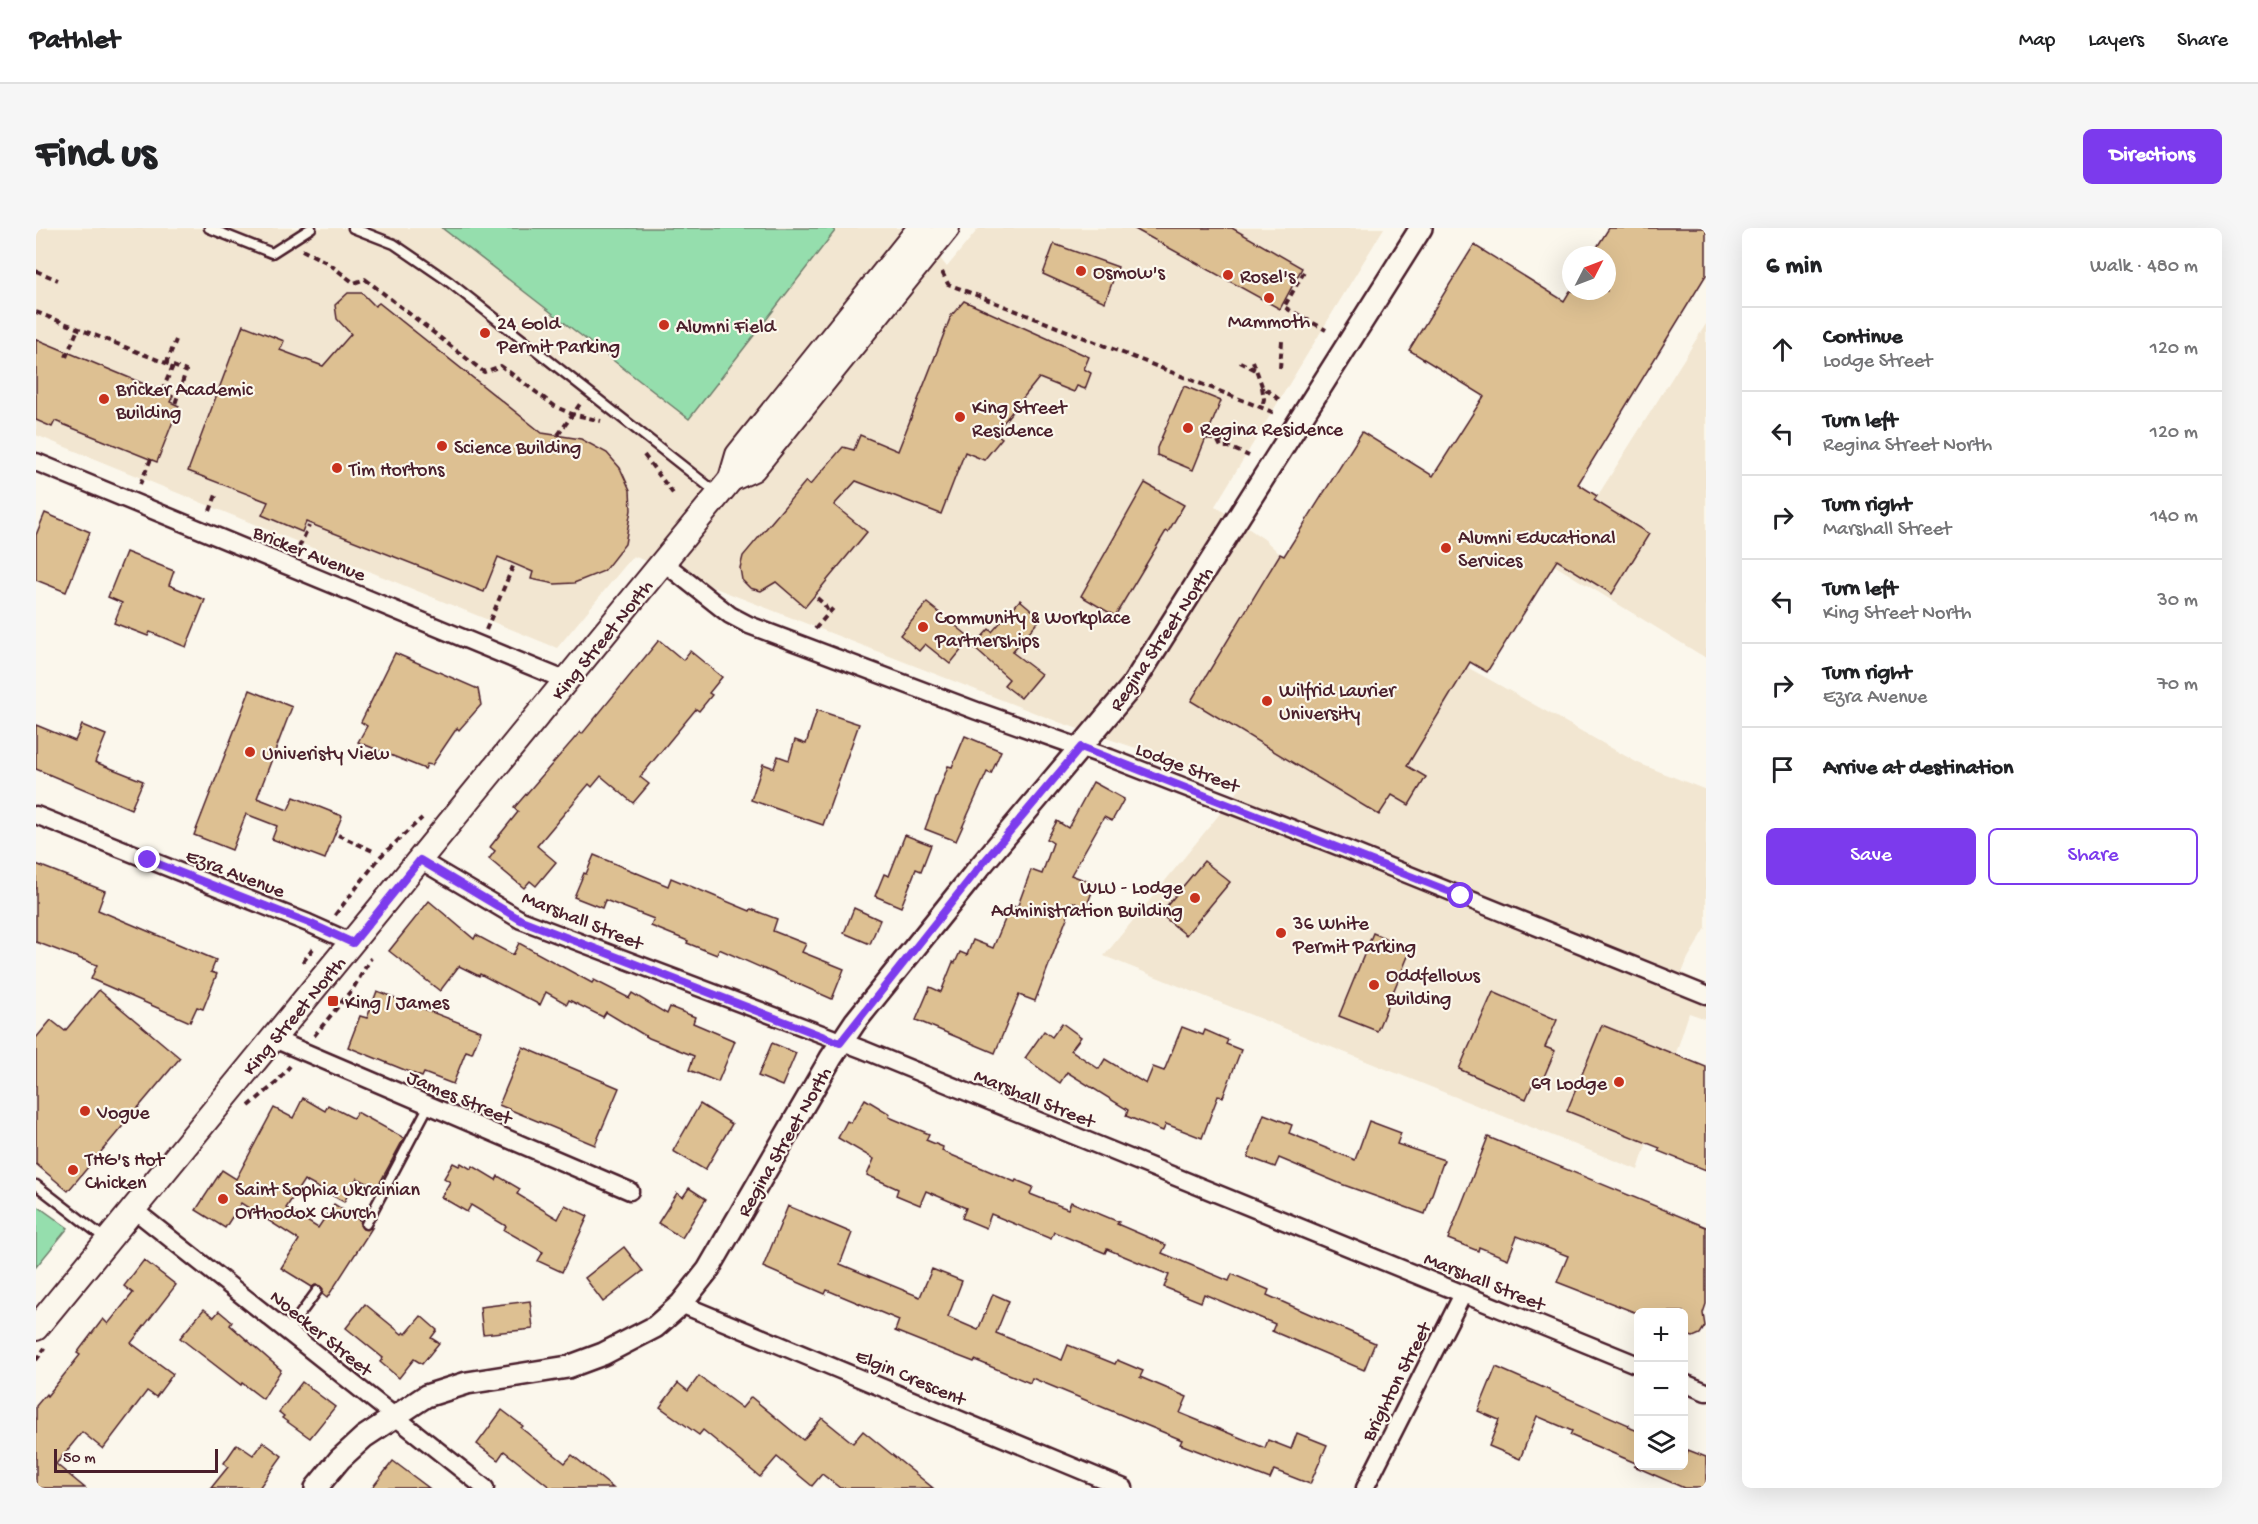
<!DOCTYPE html>
<html lang="en">
<head>
<meta charset="utf-8">
<style>
	body { margin:0; font-family:"Gochi Hand",sans-serif; background:#f6f6f6; color:#202124 }
	.controls { position:absolute; right:18px; bottom:18px; display:grid; overflow:hidden; border-radius:9px; box-shadow:0 6px 24px #0002 }
	.controls button { width:54px; height:54px; display:grid; place-items:center; padding:0; border:0; border-bottom:2px solid #e0e0e0; background:#fff; color:#202124; font:30px sans-serif }
	.compass { position:absolute; left:1526px; top:18px; width:54px; height:54px; border-radius:50%; background:#fff; box-shadow:0 6px 24px #0002; rotate:48deg }
	.scale { position:absolute; left:18px; bottom:15px; width:164px; box-sizing:border-box; padding-left:6px; border:3px solid #4a1f2b; border-top:0; font-size:16px; line-height:21px; white-space:nowrap; color:#4a1f2b; -webkit-text-stroke:4px #fbf7ec; paint-order:stroke }
	.stop { position:absolute; width:18px; height:18px; margin:-14px; border:4px solid #7c3aed; border-radius:50%; background:#fff }
	.stop.end { background:#7c3aed; border-color:#fff; box-shadow:0 2px 6px #0008 }
	.list { margin:0; padding:0; list-style:none }
	h2 { display:flex; justify-content:space-between; align-items:center; height:78px; margin:0; padding:0 24px; font-size:26px }
	h2 small { font-size:20px; font-weight:400; color:#757577 }
	.list li { display:grid; grid-template-columns:39px 1fr auto; gap:18px; align-items:center; box-sizing:border-box; height:84px; padding:0 24px; border-top:2px solid #e0e0e0 }
	.list b { display:block; font-size:22px; white-space:nowrap }
	.list p { margin:0; font-size:20px; white-space:nowrap; color:#757577 }
	.list em { font-size:20px; font-style:normal; color:#757577 }
	.actions { display:flex; gap:12px; padding:18px 24px }
	.actions a { flex:1; padding:14px 0; border:2px solid #7c3aed; border-radius:9px; text-align:center; font-size:21px; color:#7c3aed }
	.actions .main { background:#7c3aed; color:#fff }
	.icon { flex:none; width:33px; height:33px; fill:none; stroke:currentColor; stroke-width:2; stroke-linecap:round; stroke-linejoin:round }
	.map { position:relative; flex:none; width:1670px; height:1260px; overflow:hidden; border-radius:9px }
	header { display:flex; align-items:center; gap:36px; box-sizing:border-box; height:84px; padding:0 30px; background:#fff; border-bottom:2px solid #e0e0e0 }
	header strong { font-size:28px }
	nav { display:flex; gap:33px; margin-inline-start:auto; font-size:21px }
	.intro { display:flex; align-items:center; justify-content:space-between; box-sizing:border-box; height:144px; padding:0 36px }
	h1 { margin:0; font-size:42px }
	.button { padding:15px 27px; border-radius:9px; background:#7c3aed; color:#fff; font-size:21px; font-weight:700 }
	main { display:flex; gap:36px; padding:0 36px }
	aside { flex:1; background:#fff; border-radius:9px; box-shadow:0 6px 24px #0002 }
	.map>svg:first-child { display:block }
	.built { fill:#f2e6d1 }
	.green { fill:#95dead; stroke:#707e6c; stroke-width:1.5 }
	.building { fill:#ddc092; stroke:#4a1f2b; stroke-width:1.5 }
	.lines { fill:none; stroke-linecap:round; stroke-linejoin:round }
	.service-casing { stroke:#4a1f2b; stroke-width:13 }
	.minor-casing { stroke:#4a1f2b; stroke-width:21 }
	.tertiary-casing { stroke:#4a1f2b; stroke-width:26 }
	.secondary-casing { stroke:#4a1f2b; stroke-width:28 }
	.path { stroke:#4a1f2b; stroke-width:4; stroke-dasharray:6 4.5; stroke-linecap:butt }
	.service { stroke:#fbf7ec; stroke-width:8 }
	.minor { stroke:#fbf7ec; stroke-width:16 }
	.tertiary { stroke:#fbf7ec; stroke-width:21 }
	.secondary { stroke:#fbf7ec; stroke-width:24 }
	.route { stroke:#7c3aed; stroke-width:8 }
	.poi-dot { fill:#c8321e; stroke:#fbf7ec; stroke-width:2 }
	.labels { text-anchor:middle; stroke-width:4.5; stroke-linejoin:round; paint-order:stroke }
	.poi-label { font-size:20px; fill:#4a1f2b; stroke:#fbf7ec; text-anchor:start }
	.street-label { font-size:20px; fill:#4a1f2b; stroke:#fbf7ec }
</style>
</head>
<body>
<header>
<strong>Pathlet</strong>
<nav><a>Map</a><a>Layers</a><a>Share</a></nav>
</header>
<div class="intro"><h1>Find us</h1><a class="button">Directions</a></div>
<main>
<div class="map">
<svg width="1670" height="1260" viewBox="0 0 1670 1260">
	<rect width="100%" height="100%" fill="#fbf7ec"/>
	<filter id="ink" filterUnits="userSpaceOnUse"><feTurbulence type="fractalNoise" baseFrequency=".0167" numOctaves="2"/><feDisplacementMap in="SourceGraphic" scale="12" xChannelSelector="R" yChannelSelector="G"/><feConvolveMatrix kernelMatrix="1 2 1 2 8 2 1 2 1" color-interpolation-filters="sRGB"/></filter>
	<g filter="url(#ink)">
		<g class="built">
			<polygon points="0,0 880,0 911,39 943,0 1348,0 1179,278 1228,311 1244,326 1431,439 1602,535 1670,562 1670,700 1652,730 1646,745 1670,756 1670,791 1653,785 1602,942 1068,728 1208,556 1025,495 597,328 521,420 0,207"/>
			<polygon points="1670,96 1670,430 1518,337"/>
		</g>
		<g class="green">
			<polygon points="406,0 795,0 799,3 653,191"/>
			<polygon points="0,977 32,1000 0,1039"/>
		</g>
		<g class="building">
			<polygon points="1097,0 1196,0 1266,40 1244,81"/>
			<polygon points="1573,0 1670,0 1670,47 1542,256 1561,268 1558,272 1613,306 1576,366 1521,332 1451,444 1434,434 1371,538 1390,549 1373,577 1356,567 1343,587 1155,473 1244,326 1248,328 1326,204 1397,248 1448,168 1373,122 1438,17 1528,73 1534,63 1571,63 1571,27 1556,27"/>
			<polygon points="1018,16 1082,39 1069,74 1007,46"/>
			<polygon points="312,65 326,65 339,78 343,75 506,205 545,211 571,225 584,240 594,262 595,282 589,316 568,343 538,355 519,356 495,351 497,344 462,329 448,364 270,294 266,304 226,287 232,274 152,243 207,97 248,113 244,122 287,138 315,106 301,91 299,77"/>
			<polygon points="928,73 1053,129 1048,141 1055,145 1049,161 1041,158 1038,164 1003,150 959,205 966,210 948,232 929,224 905,286 820,253 798,277 831,304 769,379 740,354 725,363 714,360 706,352 704,340 707,328 770,253 774,257 807,219 818,222 824,207 862,223 915,88"/>
			<polygon points="0,111 137,168 134,174 143,178 121,234 19,193 16,199 0,192"/>
			<polygon points="1148,158 1185,173 1157,242 1121,227 1121,220"/>
			<polygon points="1109,255 1148,277 1132,304 1130,303 1079,388 1045,368"/>
			<polygon points="9,285 54,304 30,364 0,352 0,307"/>
			<polygon points="90,324 138,343 133,357 169,372 150,419 114,404 112,408 78,395 86,375 72,369"/>
			<polygon points="984,372 1005,390 976,424 1005,446 985,470 968,457 973,451 937,419 953,401 956,404"/>
			<polygon points="891,375 935,410 914,436 889,416 883,423 864,407"/>
			<polygon points="623,412 647,432 654,423 686,449 673,465 676,467 663,483 660,481 604,549 613,556 597,575 565,548 556,559 553,556 501,618 520,634 500,658 494,653 488,660 453,631 459,623 454,619 482,584 478,580 544,504 546,506"/>
			<polygon points="359,425 442,461 445,477 423,502 421,500 396,537 391,536 389,541 322,514 331,498 325,494"/>
			<polygon points="214,462 256,479 221,570 252,582 258,569 306,588 289,631 236,611 241,598 210,586 196,622 158,607"/>
			<polygon points="781,482 823,496 787,597 715,572 727,536 738,540 742,528 753,532 759,512 770,516"/>
			<polygon points="0,497 39,513 46,497 70,507 59,534 107,553 95,581 0,541"/>
			<polygon points="929,508 965,523 955,546 951,544 920,613 889,601 912,538 916,539"/>
			<polygon points="1057,554 1088,571 1076,593 1068,589 1035,647 1059,656 1050,680 1037,674 999,773 983,767 959,825 880,792 894,759 905,764 917,734 919,735 924,724 931,727 937,712 957,720 975,677 981,680 995,642 1006,646 1017,615 1011,611 1021,593 1032,600"/>
			<polygon points="869,607 895,617 885,643 880,641 865,679 839,668 848,646 853,648"/>
			<polygon points="558,627 632,658 635,650 714,683 715,681 741,691 737,703 770,716 766,724 808,741 796,771 683,721 681,727 651,715 652,713 615,698 618,691 569,672 566,680 538,669 548,645 550,646"/>
			<polygon points="1168,633 1194,654 1150,707 1124,686"/>
			<polygon points="0,636 69,663 62,682 180,732 175,744 181,746 167,781 161,779 154,794 55,751 61,737 0,714"/>
			<polygon points="393,673 438,711 440,707 477,727 483,715 556,755 558,752 593,770 596,765 631,786 634,779 659,789 657,795 699,813 682,854 653,842 658,828 613,810 570,784 567,789 533,772 531,776 510,764 504,777 444,746 443,748 423,738 404,763 353,723"/>
			<polygon points="818,680 844,692 834,716 808,705"/>
			<polygon points="1337,705 1375,721 1341,803 1303,788"/>
			<polygon points="63,762 144,830 32,963 0,936 0,810 15,792 29,803"/>
			<polygon points="341,763 445,803 436,825 430,823 417,856 388,845 386,849 312,819 324,788 331,790"/>
			<polygon points="1457,764 1521,792 1509,819 1519,823 1507,851 1500,848 1490,871 1423,841"/>
			<polygon points="1026,795 1045,809 1035,822 1063,841 1069,831 1110,856 1117,839 1128,843 1146,799 1167,807 1169,802 1192,812 1190,816 1205,822 1187,869 1182,868 1166,910 1130,896 1127,903 1090,888 1092,882 1031,844 1024,855 989,830 1008,803 1016,809"/>
			<polygon points="1566,797 1670,839 1670,942 1622,923 1624,920 1531,883"/>
			<polygon points="736,815 760,825 746,858 722,848"/>
			<polygon points="487,819 583,860 559,917 463,877"/>
			<polygon points="267,870 289,883 292,877 317,890 321,884 368,910 341,960 321,950 308,974 268,952 250,980 282,1000 298,976 325,993 324,997 327,1001 336,1000 291,1070 286,1066 287,1061 284,1058 279,1057 276,1059 245,1040 263,1012 205,975 189,1000 160,982 186,942 200,951 238,880 257,890"/>
			<polygon points="829,871 854,886 853,889 893,906 890,912 907,919 906,923 979,954 980,952 997,959 994,966 1032,981 1035,974 1083,994 1081,996 1130,1017 1126,1025 1193,1053 1196,1046 1233,1062 1231,1067 1339,1115 1328,1142 1236,1103 1239,1096 1168,1066 1165,1074 1128,1059 1133,1047 1071,1021 1069,1025 1018,1004 1015,1011 955,986 950,1000 926,990 930,980 890,963 884,977 860,967 862,961 831,947 838,931 802,910 811,893 815,895"/>
			<polygon points="664,876 696,896 669,942 637,923"/>
			<polygon points="1228,886 1256,897 1253,905 1319,932 1333,893 1365,905 1361,916 1408,932 1389,986 1305,956 1243,930 1239,939 1212,929"/>
			<polygon points="1452,909 1670,999 1670,1076 1667,1085 1669,1098 1664,1106 1657,1109 1647,1106 1647,1084 1598,1084 1521,1054 1532,1028 1481,1008 1472,1031 1443,1019 1442,1023 1412,1011"/>
			<polygon points="417,935 423,938 425,935 435,941 437,938 460,952 462,948 484,961 481,966 522,991 529,977 552,988 526,1044 502,1033 507,1024 468,1002 470,998 435,977 431,984 405,969 414,954 408,950"/>
			<polygon points="653,960 670,971 646,1010 622,995 641,965 647,969"/>
			<polygon points="752,978 816,1005 804,1036 884,1069 896,1041 926,1053 912,1089 942,1102 957,1066 973,1073 960,1105 1026,1132 1032,1117 1079,1136 1081,1132 1107,1143 1104,1149 1151,1169 1144,1185 1229,1220 1232,1212 1255,1221 1261,1205 1291,1217 1274,1256 1238,1242 1234,1251 1144,1216 1146,1212 996,1150 994,1155 939,1132 938,1134 889,1115 859,1103 863,1092 791,1062 789,1066 727,1039"/>
			<polygon points="588,1019 607,1043 567,1074 549,1050"/>
			<polygon points="108,1032 140,1057 95,1115 137,1146 120,1169 111,1163 67,1221 46,1204 20,1236 49,1260 0,1260 0,1178 10,1166 11,1168 44,1127 41,1125 67,1091 72,1096 97,1065 88,1058"/>
			<polygon points="494,1073 497,1101 447,1106 444,1079"/>
			<polygon points="329,1076 366,1106 368,1104 370,1106 385,1088 401,1102 395,1110 403,1115 386,1136 378,1131 363,1150 344,1134 347,1130 310,1100"/>
			<polygon points="168,1081 178,1089 183,1083 196,1094 194,1097 245,1142 227,1171 206,1155 205,1157 144,1110"/>
			<polygon points="1460,1139 1593,1197 1592,1199 1602,1203 1602,1236 1534,1207 1536,1203 1501,1188 1484,1231 1453,1218 1463,1192 1442,1183"/>
			<polygon points="663,1148 706,1180 715,1169 767,1212 786,1190 817,1215 827,1203 897,1260 804,1260 786,1246 776,1258 741,1229 724,1249 667,1202 663,1207 624,1179 642,1155 652,1163"/>
			<polygon points="266,1154 299,1179 274,1210 246,1190 248,1188 243,1184"/>
			<polygon points="466,1182 487,1198 485,1200 529,1235 536,1227 577,1260 515,1260 468,1223 462,1232 441,1216"/>
			<polygon points="227,1214 246,1228 223,1260 175,1260 192,1239 188,1235 201,1216 217,1227"/>
			<polygon points="1652,1222 1670,1229 1670,1260 1648,1260 1598,1238 1647,1238"/>
			<polygon points="357,1233 393,1260 336,1260"/>
		</g>
		<g class="lines">
			<g class="service-casing">
				<g id="service">
					<polyline points="173,0 236,25 275,0"/>
					<polyline points="317,0 358,16 412,53 681,265"/>
					<polyline points="0,957 71,1012"/>
					<polyline points="330,996 393,877"/>
					<polyline points="251,1104 281,1063"/>
				</g>
			</g>
			<g class="minor-casing">
				<g id="minor">
					<polyline points="0,234 531,453"/>
					<polyline points="627,334 694,387 713,397 941,483 1074,530 1309,621 1670,767"/>
					<polyline points="0,587 272,695 317,715"/>
					<polyline points="384,632 485,692 828,822 1602,1137"/>
					<polyline points="238,811 594,963"/>
					<polyline points="97,981 449,1260"/>
					<polyline points="645,1076 1088,1260"/>
					<polyline points="1648,1155 1670,1164"/>
					<polyline points="1329,1260 1427,1066"/>
				</g>
			</g>
			<g class="tertiary-casing">
				<polyline id="tertiary" points="280,1260 304,1231 328,1209 390,1168 431,1155 532,1139 567,1126 619,1099 645,1076 672,1042 795,830 819,794 942,641 1096,458 1385,0"/>
			</g>
			<g class="secondary-casing">
				<g id="secondary">
					<polyline points="695,251 717,241 911,0"/>
					<polyline points="0,1100 682,267 695,251 702,227 884,0"/>
				</g>
			</g>
			<g class="path">
				<polyline points="266,22 292,35 318,55 329,51 448,144 465,138 520,179 536,186 565,193"/>
				<polyline points="0,43 22,52"/>
				<polyline points="906,44 912,56 1239,185"/>
				<polyline points="1268,44 1248,79 1290,102"/>
				<polyline points="0,84 150,143 139,176"/>
				<polyline points="30,129 42,101"/>
				<polyline points="1217,133 1226,158 1246,174"/>
				<polyline points="1204,134 1220,142"/>
				<polyline points="130,136 140,112"/>
				<polyline points="1244,140 1246,113"/>
				<polyline points="1226,159 1228,171 1226,179"/>
				<polyline points="126,163 137,138"/>
				<polyline points="522,207 544,176"/>
				<polyline points="1171,210 1190,214 1193,219 1213,228"/>
				<polyline points="1182,213 1185,219 1193,219"/>
				<polyline points="608,227 638,267"/>
				<polyline points="104,256 115,231"/>
				<polyline points="174,283 180,267"/>
				<polyline points="263,319 273,298"/>
				<polyline points="781,370 788,376 793,386"/>
				<polyline points="779,401 799,378"/>
				<polyline points="450,402 478,336"/>
				<polyline points="302,607 337,623"/>
				<polyline points="299,687 345,628 386,590"/>
				<polyline points="267,734 279,718"/>
				<polyline points="278,808 318,759 335,730"/>
				<polyline points="213,878 240,855 254,838"/>
				<polyline points="0,1132 9,1120"/>
			</g>
			<use href="#service" class="service"/>
			<use href="#minor" class="minor"/>
			<use href="#tertiary" class="tertiary"/>
			<use href="#secondary" class="secondary"/>
		</g>
	</g>
	<g class="lines" filter="url(#ink)">
		<polyline class="route" points="112,632 273,695 317,715 384,632 485,692 804,815 942,641 1045,519 1425,668"/>
	</g>
	<g class="poi-dot">
		<circle cx="1045" cy="43" r="6"/>
		<circle cx="1192" cy="47" r="6"/>
		<circle cx="1233" cy="70" r="6"/>
		<circle cx="628" cy="97" r="6"/>
		<circle cx="449" cy="105" r="6"/>
		<circle cx="68" cy="171" r="6"/>
		<circle cx="924" cy="189" r="6"/>
		<circle cx="1152" cy="200" r="6"/>
		<circle cx="406" cy="218" r="6"/>
		<circle cx="301" cy="240" r="6"/>
		<circle cx="1410" cy="320" r="6"/>
		<circle cx="887" cy="399" r="6"/>
		<circle cx="1231" cy="473" r="6"/>
		<circle cx="214" cy="524" r="6"/>
		<circle cx="1159" cy="670" r="6"/>
		<circle cx="1245" cy="705" r="6"/>
		<circle cx="1338" cy="757" r="6"/>
		<rect x="291" y="767" width="12" height="12" rx="3"/>
		<circle cx="1583" cy="854" r="6"/>
		<circle cx="49" cy="883" r="6"/>
		<circle cx="37" cy="942" r="6"/>
		<circle cx="187" cy="971" r="6"/>
	</g>
	<g class="labels">
		<g class="poi-label">
			<text x="1057" y="50">Osmow's</text>
			<text x="1204" y="54">Rosel's</text>
			<text x="1233" y="99" text-anchor="middle">Mammoth</text>
			<text x="461" y="101">24 Gold<tspan x="461" dy="23">Permit Parking</tspan></text>
			<text x="640" y="104">Alumni Field</text>
			<text x="80" y="167">Bricker Academic<tspan x="80" dy="23">Building</tspan></text>
			<text x="936" y="185">King Street<tspan x="936" dy="23">Residence</tspan></text>
			<text x="1164" y="207">Regina Residence</text>
			<text x="418" y="225">Science Building</text>
			<text x="313" y="247">Tim Hortons</text>
			<text x="1422" y="315">Alumni Educational<tspan x="1422" dy="23">Services</tspan></text>
			<text x="899" y="395">Community &amp; Workplace<tspan x="899" dy="23">Partnerships</tspan></text>
			<text x="1243" y="468">Wilfrid Laurier<tspan x="1243" dy="23">University</tspan></text>
			<text x="226" y="531">Univeristy View</text>
			<text x="1147" y="665" text-anchor="end">WLU - Lodge<tspan x="1147" dy="23">Administration Building</tspan></text>
			<text x="1257" y="701">36 White<tspan x="1257" dy="23">Permit Parking</tspan></text>
			<text x="1350" y="753">Oddfellows<tspan x="1350" dy="23">Building</tspan></text>
			<text x="309" y="780">King / James</text>
			<text x="1571" y="861" text-anchor="end">69 Lodge</text>
			<text x="61" y="890">Vogue</text>
			<text x="49" y="937">THG's Hot<tspan x="49" dy="23">Chicken</tspan></text>
			<text x="199" y="967">Saint Sophia Ukrainian<tspan x="199" dy="23">Orthodox Church</tspan></text>
		</g>
		<g class="street-label">
			<text transform="translate(274 324) rotate(22)" y="7">Bricker Avenue</text>
			<text transform="translate(1124 410) rotate(-56)" y="7">Regina Street North</text>
			<text transform="translate(565 411) rotate(-51)" y="7">King Street North</text>
			<text transform="translate(1152 538) rotate(21)" y="7">Lodge Street</text>
			<text transform="translate(200 644) rotate(21)" y="7">Ezra Avenue</text>
			<text transform="translate(547 691) rotate(22)" y="7">Marshall Street</text>
			<text transform="translate(257 787) rotate(-50)" y="7">King Street North</text>
			<text transform="translate(424 868) rotate(23)" y="7">James Street</text>
			<text transform="translate(999 869) rotate(22)" y="7">Marshall Street</text>
			<text transform="translate(747 913) rotate(-60)" y="7">Regina Street North</text>
			<text transform="translate(1449 1052) rotate(22)" y="7">Marshall Street</text>
			<text transform="translate(286 1104) rotate(39)" y="7">Noecker Street</text>
			<text transform="translate(875 1148) rotate(23)" y="7">Elgin Crescent</text>
			<text transform="translate(1359 1153) rotate(-63)" y="7">Brighton Street</text>
		</g>
	</g>
</svg>
<div class="controls">
<button>+</button>
<button>−</button>
<button><svg class="icon" aria-label="layers" viewBox="0 0 24 24"><path d="M12 4l9 5-9 5-9-5zM3 14l9 5 9-5"/></svg></button>
</div>
<svg class="compass" viewBox="-18 -18 36 36"><path d="M0-13l5 13h-10z" fill="#e53935"/><path d="M0 13l5-13h-10z" fill="#757577"/></svg>
<div class="scale">50 m</div>
<div class="stop" style="left:1425px;top:668px"></div>
<div class="stop end" style="left:112px;top:632px"></div>
</div>
<aside>
<h2>6 min<small>Walk · 480 m</small></h2>
<ul class="list">
<li><svg class="icon" aria-label="ahead" viewBox="0 0 24 24"><path d="M12 20V5M6 11l6-6 6 6"/></svg><div><b>Continue</b><p>Lodge Street</p></div><em>120 m</em></li>
<li><svg class="icon" aria-label="left" viewBox="0 0 24 24"><path d="M17 20v-9H6M10 6l-5 5 5 5"/></svg><div><b>Turn left</b><p>Regina Street North</p></div><em>120 m</em></li>
<li><svg class="icon" aria-label="right" viewBox="0 0 24 24"><path d="M7 20v-9h11M14 6l5 5-5 5"/></svg><div><b>Turn right</b><p>Marshall Street</p></div><em>140 m</em></li>
<li><svg class="icon" aria-label="left" viewBox="0 0 24 24"><path d="M17 20v-9H6M10 6l-5 5 5 5"/></svg><div><b>Turn left</b><p>King Street North</p></div><em>30 m</em></li>
<li><svg class="icon" aria-label="right" viewBox="0 0 24 24"><path d="M7 20v-9h11M14 6l5 5-5 5"/></svg><div><b>Turn right</b><p>Ezra Avenue</p></div><em>70 m</em></li>
<li><svg class="icon" aria-label="arrive" viewBox="0 0 24 24"><path d="M6 21V4h12l-3 4 3 4H6"/></svg><div><b>Arrive at destination</b></div></li>
</ul>
<div class="actions"><a class="main">Save</a><a>Share</a></div>
</aside>
</main>
</body>
</html>
